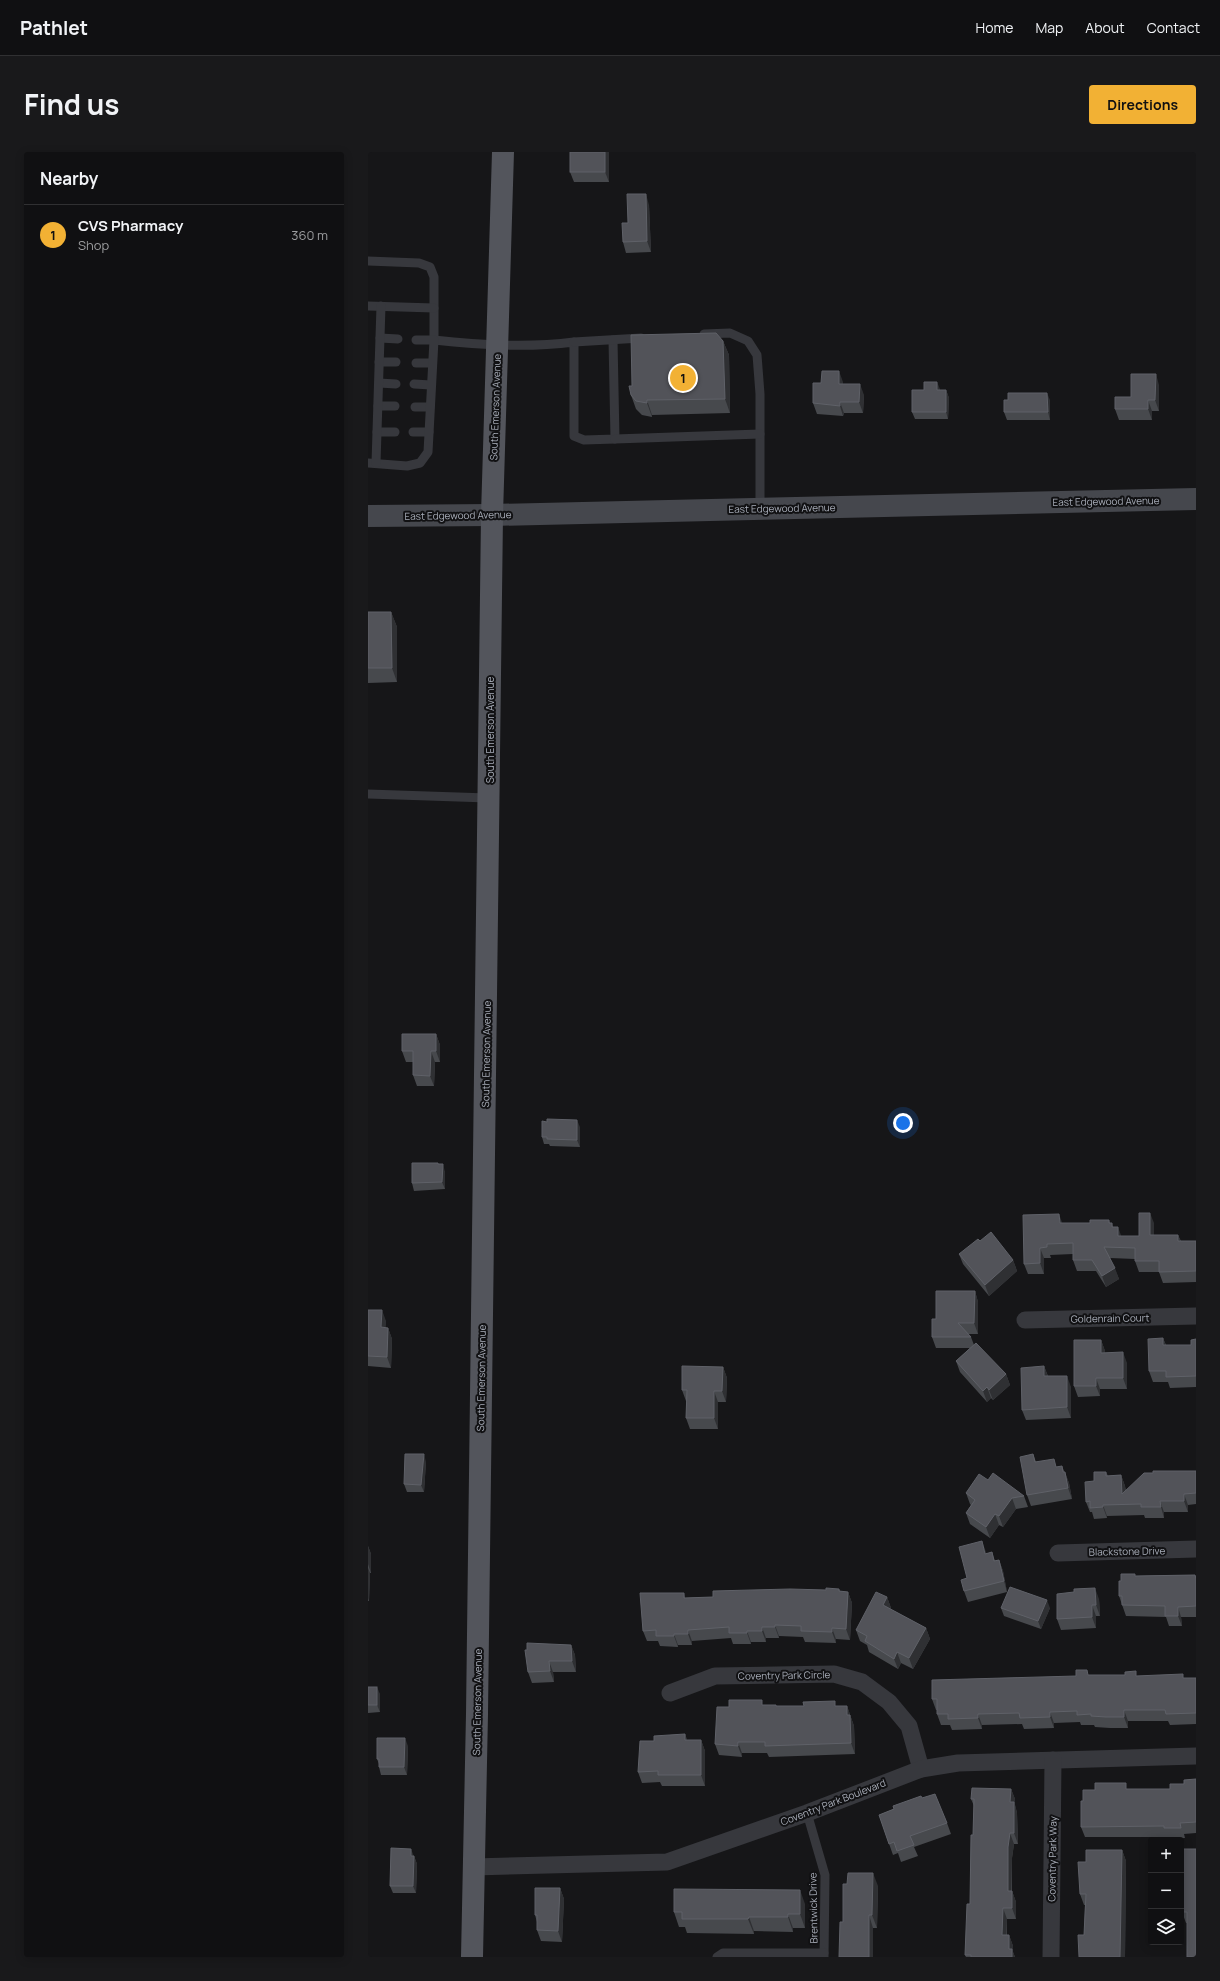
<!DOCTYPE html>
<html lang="en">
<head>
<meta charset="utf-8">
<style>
	body { margin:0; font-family:Manrope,sans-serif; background:#19191b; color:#f1f3f6 }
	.controls { position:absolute; right:12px; bottom:12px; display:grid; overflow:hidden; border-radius:4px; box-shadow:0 2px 10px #0003 }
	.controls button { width:36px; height:36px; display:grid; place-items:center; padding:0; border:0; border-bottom:1px solid #303032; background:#101012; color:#f1f3f6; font:20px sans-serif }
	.you { position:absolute; left:535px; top:971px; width:14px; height:14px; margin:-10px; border:3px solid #fff; border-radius:50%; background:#1a73e8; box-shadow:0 0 0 6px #1a73e833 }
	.badge { display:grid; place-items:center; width:26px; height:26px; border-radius:50%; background:#f2b134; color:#111; font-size:13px; font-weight:700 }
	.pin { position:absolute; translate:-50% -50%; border:2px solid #fff; box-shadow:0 1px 4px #0006 }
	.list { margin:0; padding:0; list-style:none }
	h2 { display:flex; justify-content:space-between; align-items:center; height:52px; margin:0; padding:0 16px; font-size:17px }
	h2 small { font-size:13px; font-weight:400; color:#9c9d9f }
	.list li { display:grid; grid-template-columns:26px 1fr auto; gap:12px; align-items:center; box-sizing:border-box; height:60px; padding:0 16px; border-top:1px solid #303032 }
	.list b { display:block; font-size:15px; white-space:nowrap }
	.list p { margin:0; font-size:13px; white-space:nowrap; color:#9c9d9f }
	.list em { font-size:13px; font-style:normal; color:#9c9d9f }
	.icon { flex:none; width:22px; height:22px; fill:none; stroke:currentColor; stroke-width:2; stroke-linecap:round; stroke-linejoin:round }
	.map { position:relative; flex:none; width:828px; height:1805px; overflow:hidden; border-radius:4px }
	header { display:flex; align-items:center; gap:24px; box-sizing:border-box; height:56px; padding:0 20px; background:#101012; border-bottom:1px solid #303032 }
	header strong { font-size:19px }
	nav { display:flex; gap:22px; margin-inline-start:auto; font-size:14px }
	.intro { display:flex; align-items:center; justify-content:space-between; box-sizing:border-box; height:96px; padding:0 24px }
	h1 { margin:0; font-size:28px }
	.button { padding:10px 18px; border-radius:4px; background:#f2b134; color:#111; font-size:14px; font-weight:700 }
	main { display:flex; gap:24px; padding:0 24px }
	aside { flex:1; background:#101012; border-radius:4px; box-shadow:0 2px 10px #0003 }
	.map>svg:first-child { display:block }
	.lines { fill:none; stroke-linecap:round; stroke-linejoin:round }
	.service { stroke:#37383d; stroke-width:9 }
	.minor { stroke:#37383d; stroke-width:17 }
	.secondary { stroke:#45474d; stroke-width:22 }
	.primary { stroke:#53555c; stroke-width:22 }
	.wall { fill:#47494d }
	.shaded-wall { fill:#2f3033 }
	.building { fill:#525359; stroke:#5f6168 }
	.labels { text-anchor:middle; stroke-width:4; stroke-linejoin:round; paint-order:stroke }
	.street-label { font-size:10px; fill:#a8adb8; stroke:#111113 }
</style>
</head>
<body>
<header>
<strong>Pathlet</strong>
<nav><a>Home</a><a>Map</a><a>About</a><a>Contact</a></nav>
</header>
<div class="intro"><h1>Find us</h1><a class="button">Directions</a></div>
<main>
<aside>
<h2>Nearby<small></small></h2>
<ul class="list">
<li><span class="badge">1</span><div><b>CVS Pharmacy</b><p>Shop</p></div><em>360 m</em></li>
</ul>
</aside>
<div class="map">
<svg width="828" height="1805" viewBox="0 0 828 1805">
	<rect width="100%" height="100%" fill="#161618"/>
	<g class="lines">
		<g class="service">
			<path d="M0 109 51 111 62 115 66 125V188C113 193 159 196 206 190V284L216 288 247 287 245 188"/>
			<polyline points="0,154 66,156"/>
			<polyline points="336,182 362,181 380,189 389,203 392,242 392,357"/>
			<polyline points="12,186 30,187"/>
			<polyline points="206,190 273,186"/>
			<polyline points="11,210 28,210"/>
			<polyline points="48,211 64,211"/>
			<polyline points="11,231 28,232"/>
			<polyline points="46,232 63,233"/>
			<polyline points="10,254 27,254"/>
			<polyline points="47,255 62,255"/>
			<polyline points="9,280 27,280"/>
			<polyline points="45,280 61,280"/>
			<polyline points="247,287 392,282"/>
			<polyline points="0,311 39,314 52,311 60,300 66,188 48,188"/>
			<polyline points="8,311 13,154"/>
			<polyline points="0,642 120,646"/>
			<polyline points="439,1661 457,1723 456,1805"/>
			<polyline points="349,1805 355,1801 456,1801"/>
		</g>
		<g class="minor">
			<polyline points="657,1168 828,1164"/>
			<polyline points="690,1401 828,1397"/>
			<polyline points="302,1541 347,1524 466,1522 494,1530 521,1550 541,1574 553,1617"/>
			<polyline points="105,1715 299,1710 439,1661 553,1617 590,1611 828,1604"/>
			<polyline points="683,1805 685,1608"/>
		</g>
		<polyline class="secondary" points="0,364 124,363 828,347"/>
		<polyline class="primary" points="104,1805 109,1562 124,363 135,0"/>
	</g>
	<g class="wall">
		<polygon points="202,0 241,0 241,30 206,30 202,20"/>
		<polygon points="281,53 283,100 258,101 255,90 260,71"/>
		<polygon points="355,189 361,203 362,261 284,263 284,265 274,263 268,257 263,243 264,234"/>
		<polygon points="475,230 475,232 496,243 495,261 476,261 475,264 449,262 445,251 453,231"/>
		<polygon points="791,233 791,259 784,259 784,268 751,268 747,257 763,245"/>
		<polygon points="572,237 572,238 578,238 581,246 580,267 547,267 544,260 556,238"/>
		<polygon points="682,248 682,268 639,268 636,260"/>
		<polygon points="0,460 23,460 29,475 29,530 0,531"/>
		<polygon points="68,882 72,893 72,910 67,910 66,934 49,934 45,923 45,910 38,910 34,899"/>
		<polygon points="212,975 212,995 182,994 181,992 176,992 174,985"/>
		<polygon points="70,1011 70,1012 77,1020 77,1037 46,1039 44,1031"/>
		<polygon points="741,1068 742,1071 744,1071 745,1075 753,1084 771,1084 786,1071 786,1083 810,1083 813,1089 828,1089 828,1130 795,1131 791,1120 771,1120 767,1109 767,1107 742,1106 751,1127 738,1135 728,1119 709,1119 705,1108 705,1102 682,1103 683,1106 676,1106 676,1122 660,1122 656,1112 695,1071 722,1071"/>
		<polygon points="591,1102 645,1108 649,1119 621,1144 595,1112"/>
		<polygon points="607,1139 610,1150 610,1182 600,1182 603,1185 606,1193 638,1222 642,1233 625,1248 623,1246 619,1250 592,1220 588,1209 602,1196 568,1196 564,1185 568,1167"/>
		<polygon points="0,1158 18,1169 17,1176 20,1176 24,1187 23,1216 0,1214"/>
		<polygon points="795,1186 798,1193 823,1193 828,1187 828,1235 802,1236 800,1230 785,1230 781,1219"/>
		<polygon points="733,1188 737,1199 737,1201 759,1211 759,1237 732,1237 732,1244 710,1245 706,1234"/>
		<polygon points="676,1214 680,1224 703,1235 703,1266 658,1268 654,1258"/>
		<polygon points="355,1215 359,1226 358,1250 350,1250 350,1277 322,1277 318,1266 319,1249 318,1249 314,1238"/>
		<polygon points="665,1302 668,1310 689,1315 694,1314 701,1331 704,1347 663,1354 659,1343"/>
		<polygon points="58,1310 56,1340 39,1340 36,1332"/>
		<polygon points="828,1319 828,1352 820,1353 820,1360 796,1360 796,1366 777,1366 776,1363 739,1364 739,1366 726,1367 724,1360 722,1360 718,1350 738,1320 740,1324 753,1323 757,1334 758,1339"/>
		<polygon points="620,1328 656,1344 660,1355 648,1357 635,1375 631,1373 622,1386 602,1372 598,1361 603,1353 602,1352 598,1341"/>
		<polygon points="0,1394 3,1402 3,1421 2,1421 1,1449 0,1449"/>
		<polygon points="624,1400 627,1409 631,1408 635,1419 639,1440 600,1450 596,1439 599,1426 618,1402"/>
		<polygon points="827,1423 828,1425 828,1465 813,1465 814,1474 801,1474 798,1465 758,1464 751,1444 753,1429 768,1424"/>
		<polygon points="471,1437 472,1439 480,1440 484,1451 482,1488 468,1487 468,1491 437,1490 435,1485 411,1484 411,1486 398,1486 398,1490 383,1490 383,1492 365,1492 363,1486 324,1489 324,1493 310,1493 310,1495 292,1494 290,1489 279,1489 275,1479 316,1441 317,1446 345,1445 458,1438"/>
		<polygon points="519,1445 523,1456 522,1457 558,1476 562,1487 545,1517 533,1511 530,1517 501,1500 499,1493 492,1489 488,1478"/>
		<polygon points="731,1447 732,1464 728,1464 728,1476 693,1478 689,1467"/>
		<polygon points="633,1456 682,1456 673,1477 636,1464"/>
		<polygon points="203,1493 207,1503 208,1520 185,1520 186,1530 164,1531 160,1520"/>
		<polygon points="721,1523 770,1524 817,1526 828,1526 828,1572 802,1573 800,1569 760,1569 760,1576 742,1576 727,1575 726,1573 713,1573 712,1570 686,1571 686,1576 656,1577 654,1572 614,1573 614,1577 584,1578 582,1573 573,1573 569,1562 569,1558 568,1558 564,1547 708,1524"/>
		<polygon points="0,1535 12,1542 12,1560 0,1561"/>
		<polygon points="395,1553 408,1554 479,1554 486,1574 487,1602 401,1605 399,1601 374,1601 374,1605 351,1603 347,1592 361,1555"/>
		<polygon points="317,1582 319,1588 333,1588 337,1599 337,1634 294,1634 292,1630 274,1631 270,1620 286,1589"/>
		<polygon points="40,1594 39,1623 13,1623 11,1615 11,1612 9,1607"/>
		<polygon points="828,1627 828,1681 816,1682 817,1686 800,1687 799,1685 717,1685 713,1675 715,1649 727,1638 760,1637 802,1637"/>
		<polygon points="643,1637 647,1647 647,1653 649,1661 650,1692 646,1692 644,1706 644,1739 648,1750 648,1767 639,1767 639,1783 641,1783 645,1794 645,1800 647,1805 598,1805 597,1803 602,1752 605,1683 606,1654 603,1647"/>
		<polygon points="554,1646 579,1671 583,1682 546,1695 550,1704 533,1710 530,1701 525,1703 511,1663"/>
		<polygon points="828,1697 819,1771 818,1771 814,1760"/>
		<polygon points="754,1698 758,1709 757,1805 711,1805 716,1783 717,1753 716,1753 712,1742 718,1710"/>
		<polygon points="46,1704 49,1712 48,1741 25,1741 22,1734"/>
		<polygon points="510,1734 509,1776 505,1776 505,1805 471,1805 475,1770"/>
		<polygon points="192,1736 196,1747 194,1790 173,1789 169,1778 169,1770 167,1763"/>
		<polygon points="437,1752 437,1776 425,1776 425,1780 386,1779 386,1782 319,1781 317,1775 311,1775 306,1760"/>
	</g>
	<g class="shaded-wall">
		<polygon points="237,0 241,0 241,30 237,20"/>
		<polygon points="278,42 281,53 283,100 279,89"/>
		<polygon points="355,189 361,203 362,261 357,247"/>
		<polygon points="471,219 475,230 475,243 471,232"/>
		<polygon points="788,222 791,233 791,259 787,248"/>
		<polygon points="569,230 572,237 572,245 569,238"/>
		<polygon points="492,232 496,243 495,261 491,250"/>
		<polygon points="578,238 581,246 580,267 578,260"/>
		<polygon points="679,241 682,248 682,268 680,260"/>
		<polygon points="279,248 284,263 284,265 279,251"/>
		<polygon points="780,248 784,259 784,268 780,257"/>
		<polygon points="472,250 476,261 475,264 472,254"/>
		<polygon points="23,460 29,475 29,530 24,516"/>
		<polygon points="68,882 72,893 72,910 68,899"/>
		<polygon points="63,899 67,910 66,934 62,924"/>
		<polygon points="209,968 212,975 212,995 209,988"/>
		<polygon points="75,1012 77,1020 77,1037 74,1030"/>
		<polygon points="782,1061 786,1071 786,1094 782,1083"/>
		<polygon points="691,1062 695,1073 692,1071"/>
		<polygon points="750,1075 754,1086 750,1084"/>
		<polygon points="810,1083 814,1094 810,1089"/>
		<polygon points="672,1096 676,1106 676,1122 672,1111"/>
		<polygon points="645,1108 649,1119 621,1144 617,1133"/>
		<polygon points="747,1116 751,1127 738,1135 734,1124"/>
		<polygon points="607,1139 610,1150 610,1182 606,1171"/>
		<polygon points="14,1158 18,1169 17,1186 13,1175"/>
		<polygon points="20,1176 24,1187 23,1216 19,1205"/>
		<polygon points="795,1186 799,1197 795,1193"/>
		<polygon points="733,1188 737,1199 737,1212 733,1201"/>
		<polygon points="755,1200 759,1211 759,1237 755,1226"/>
		<polygon points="676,1214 680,1225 676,1224"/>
		<polygon points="355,1215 359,1226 358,1250 354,1239"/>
		<polygon points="638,1222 642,1233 625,1248 621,1238"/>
		<polygon points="699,1224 703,1235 703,1266 699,1255"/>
		<polygon points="728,1226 732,1237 732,1244 728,1234"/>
		<polygon points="619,1235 623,1246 619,1250 615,1239"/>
		<polygon points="346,1239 350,1250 350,1277 346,1266"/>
		<polygon points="56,1302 58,1310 56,1340 53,1333"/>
		<polygon points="697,1320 701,1331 704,1347 700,1336"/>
		<polygon points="753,1323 757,1334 758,1353 754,1342"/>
		<polygon points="816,1342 820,1353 820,1360 816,1349"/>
		<polygon points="644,1346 648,1357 635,1375 631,1364"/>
		<polygon points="792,1349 796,1360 796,1366 793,1355"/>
		<polygon points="735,1353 739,1364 739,1366 735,1355"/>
		<polygon points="627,1362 631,1373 622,1386 618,1375"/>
		<polygon points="614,1389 618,1400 621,1413 617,1402"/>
		<polygon points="0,1394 3,1402 3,1421 0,1412"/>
		<polygon points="631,1408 635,1419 639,1440 636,1429"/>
		<polygon points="0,1416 2,1421 1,1449 0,1446"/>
		<polygon points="727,1436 731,1447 732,1464 728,1453"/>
		<polygon points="480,1440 484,1451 482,1488 478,1477"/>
		<polygon points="519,1445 523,1456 519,1464 515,1453"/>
		<polygon points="679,1448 682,1456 673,1477 670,1469"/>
		<polygon points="724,1453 728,1464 728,1476 724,1465"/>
		<polygon points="810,1455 813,1465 814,1474 810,1464"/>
		<polygon points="407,1473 411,1484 411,1486 407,1475"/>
		<polygon points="394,1475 398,1486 398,1490 394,1479"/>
		<polygon points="464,1476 468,1487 468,1491 464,1480"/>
		<polygon points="558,1476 562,1487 545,1517 541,1506"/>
		<polygon points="320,1478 324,1489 324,1493 320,1482"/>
		<polygon points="379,1479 383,1490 383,1492 379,1481"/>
		<polygon points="306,1482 310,1493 310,1495 306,1484"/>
		<polygon points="203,1493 207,1503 208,1520 204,1509"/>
		<polygon points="529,1500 533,1511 530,1517 526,1507"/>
		<polygon points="181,1509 185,1520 186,1530 182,1519"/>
		<polygon points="9,1535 12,1542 12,1560 9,1553"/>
		<polygon points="479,1554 486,1574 487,1602 483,1591 479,1563"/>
		<polygon points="756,1558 760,1569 760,1576 756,1565"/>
		<polygon points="682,1560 686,1571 686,1576 682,1565"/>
		<polygon points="610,1562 614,1573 614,1577 610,1566"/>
		<polygon points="317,1582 321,1593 317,1588"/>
		<polygon points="37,1586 40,1594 39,1623 36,1615"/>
		<polygon points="333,1588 337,1599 337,1634 333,1623"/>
		<polygon points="370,1590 374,1601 374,1605 370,1594"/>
		<polygon points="643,1637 647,1647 647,1653 649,1661 650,1692 646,1681 642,1650"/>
		<polygon points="642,1681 646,1692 644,1706 643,1750 640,1739 640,1695"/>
		<polygon points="43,1697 49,1712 48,1741 45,1734 43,1704"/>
		<polygon points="754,1698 758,1709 757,1805 752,1805"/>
		<polygon points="505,1721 510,1734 509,1776 504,1763"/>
		<polygon points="192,1736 196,1747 194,1790 190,1779"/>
		<polygon points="432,1738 437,1752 437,1776 432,1762"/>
		<polygon points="644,1739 648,1750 648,1767 644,1756"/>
		<polygon points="635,1756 639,1767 638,1794 634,1783"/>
		<polygon points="420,1762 425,1776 425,1780 420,1765"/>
		<polygon points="501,1763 505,1776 505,1805 501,1805"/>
		<polygon points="381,1765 386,1779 386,1782 380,1767"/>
		<polygon points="641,1783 645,1794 645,1800 647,1805 644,1805 641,1797"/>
	</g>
	<g class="building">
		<rect x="202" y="0" width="35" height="20"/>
		<polygon points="259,42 278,42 279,89 255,90 254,71 260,71"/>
		<polygon points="348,181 355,189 357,247 279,248 279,251 268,249 263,243 261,234 264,234 263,183"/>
		<polygon points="454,219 471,219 471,232 492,232 491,250 472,250 472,254 445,251 445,231 453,231"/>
		<polygon points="763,222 788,222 787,248 780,248 780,257 747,257 747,245 763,245"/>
		<polygon points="556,230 569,230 569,238 578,238 578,260 544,260 544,238 556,238"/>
		<polygon points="640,241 679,241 680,260 636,260 636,248 640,248"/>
		<polygon points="0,460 23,460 24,516 0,516"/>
		<polygon points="34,882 68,882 68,899 63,899 62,924 45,923 45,899 34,899"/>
		<polygon points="179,967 209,968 209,988 179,987 179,985 174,985 174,969 179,970"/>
		<polygon points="44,1011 70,1011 70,1012 75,1012 74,1030 44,1031"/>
		<polygon points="771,1061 782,1061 782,1083 810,1083 810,1089 828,1089 828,1119 791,1120 791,1109 767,1109 767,1096 736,1095 747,1116 734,1124 724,1108 705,1108 705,1091 679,1092 679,1095 672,1096 672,1111 656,1112 655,1063 691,1062 692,1071 722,1071 722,1068 741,1068 741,1071 744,1071 744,1075 750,1075 750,1084 771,1084"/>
		<polygon points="623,1080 645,1108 617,1133 591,1102 610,1087 612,1089"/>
		<polygon points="568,1139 607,1139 606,1171 590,1171 603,1185 564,1185 564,1167 568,1167"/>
		<polygon points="0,1158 14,1158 13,1175 20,1176 19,1205 0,1204"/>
		<polygon points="795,1186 795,1193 823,1193 823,1188 828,1187 828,1224 798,1225 798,1219 781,1219 780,1187"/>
		<polygon points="706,1188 733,1188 733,1201 755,1200 755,1226 728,1226 728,1234 706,1234"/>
		<polygon points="608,1191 638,1222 621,1238 619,1235 615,1239 588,1209"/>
		<polygon points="314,1214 355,1215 354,1239 346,1239 346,1266 318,1266 319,1238 314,1238"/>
		<polygon points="676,1214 676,1224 699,1224 699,1255 654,1258 653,1216"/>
		<polygon points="37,1302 56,1302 53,1333 36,1332"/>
		<polygon points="665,1302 667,1310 686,1307 688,1315 694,1314 695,1320 697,1320 700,1336 659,1343 652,1305"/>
		<polygon points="785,1319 828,1319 828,1341 816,1342 816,1349 792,1349 793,1355 773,1355 773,1352 735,1353 735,1355 722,1356 722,1349 718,1350 717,1330 726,1329 726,1320 738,1320 738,1324 753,1323 754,1342 776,1321 785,1321"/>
		<polygon points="625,1321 656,1344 644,1346 631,1364 627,1362 618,1375 598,1361 607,1348 598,1341 611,1322 620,1328"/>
		<polygon points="614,1389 617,1402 624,1400 626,1409 631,1408 636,1429 596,1439 593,1428 599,1426 591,1395"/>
		<polygon points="753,1422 767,1422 767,1424 827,1423 828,1427 828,1454 810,1455 810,1464 797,1464 797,1454 754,1453 754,1444 751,1444 751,1429 753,1429"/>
		<polygon points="642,1435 679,1448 670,1469 633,1456"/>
		<polygon points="458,1436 471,1437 471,1439 480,1440 478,1477 464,1476 464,1480 433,1479 433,1474 407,1473 407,1475 394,1475 394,1479 379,1479 379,1481 361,1481 361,1475 320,1478 320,1482 306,1482 306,1484 288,1484 288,1478 275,1479 272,1441 316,1441 316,1446 345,1445 345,1439 422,1437 458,1438"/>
		<polygon points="727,1436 728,1453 724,1453 724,1465 689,1467 689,1442 706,1440 706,1437"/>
		<polygon points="508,1440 519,1445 515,1453 558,1476 541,1506 529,1500 526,1507 497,1489 499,1484 488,1478"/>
		<polygon points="159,1491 203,1493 204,1509 181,1509 182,1519 160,1520 157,1498 159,1498"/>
		<polygon points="708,1518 719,1518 720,1523 757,1523 757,1520 768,1519 768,1524 815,1522 815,1526 828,1526 828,1561 798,1562 797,1558 756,1558 756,1565 738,1565 723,1564 723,1562 709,1563 709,1559 682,1560 682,1565 652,1566 651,1561 610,1562 610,1566 580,1567 580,1562 569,1562 569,1547 564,1547 564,1528 708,1524"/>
		<rect x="0" y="1535" width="9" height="18"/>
		<polygon points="361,1548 394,1548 394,1553 408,1553 408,1554 436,1554 435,1550 467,1549 467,1554 479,1554 479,1563 482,1563 483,1591 397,1594 397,1590 370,1590 370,1594 347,1592 349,1555 361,1555"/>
		<polygon points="317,1582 317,1588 333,1588 333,1623 290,1623 290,1619 270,1620 272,1589 286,1589 286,1584"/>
		<polygon points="9,1586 37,1586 36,1615 11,1615 11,1607 9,1607"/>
		<polygon points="828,1627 828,1670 812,1671 813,1676 796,1676 796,1674 713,1675 713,1649 715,1649 715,1638 727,1638 727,1631 758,1631 758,1637 802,1637 802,1632 816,1632 816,1628"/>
		<polygon points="604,1636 643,1637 642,1650 646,1650 646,1681 642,1681 640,1695 640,1739 644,1739 644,1756 635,1756 634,1783 641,1783 641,1797 644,1797 644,1805 603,1805 603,1803 597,1803 599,1752 602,1752 603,1683 605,1683 606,1647 603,1647"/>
		<polygon points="567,1642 579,1671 542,1684 546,1693 529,1699 526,1690 521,1692 511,1663 526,1657 525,1654 553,1644 554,1646"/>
		<polygon points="23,1696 43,1697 43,1704 46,1704 45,1734 22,1734"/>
		<polygon points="815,1697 828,1697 828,1805 819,1805 819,1760 814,1760"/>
		<polygon points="718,1698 754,1698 752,1805 711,1805 710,1783 716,1783 718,1742 712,1742 710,1710 718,1710"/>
		<polygon points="480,1721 505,1721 504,1763 501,1763 501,1805 471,1805 472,1770 475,1770 475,1732 479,1732"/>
		<polygon points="167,1736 192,1736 190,1779 169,1778 169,1763 167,1763"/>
		<polygon points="306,1737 432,1738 432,1762 420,1762 420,1765 381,1765 380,1767 314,1767 314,1760 306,1760"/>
	</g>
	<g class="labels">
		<g class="street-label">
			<text transform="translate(127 255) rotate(-88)" y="4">South Emerson Avenue</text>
			<text transform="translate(738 349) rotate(-1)" y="4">East Edgewood Avenue</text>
			<text transform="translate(414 356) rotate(-1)" y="4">East Edgewood Avenue</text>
			<text transform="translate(90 363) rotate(-1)" y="4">East Edgewood Avenue</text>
			<text transform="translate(122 578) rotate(-90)" y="4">South Emerson Avenue</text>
			<text transform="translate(118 902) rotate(-89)" y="4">South Emerson Avenue</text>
			<text transform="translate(742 1166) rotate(-1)" y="4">Goldenrain Court</text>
			<text transform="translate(113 1226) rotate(-89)" y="4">South Emerson Avenue</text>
			<text transform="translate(759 1399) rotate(-1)" y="4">Blackstone Drive</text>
			<text transform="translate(416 1523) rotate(-1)" y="4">Coventry Park Circle</text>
			<text transform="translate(109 1550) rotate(-89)" y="4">South Emerson Avenue</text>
			<text transform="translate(465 1650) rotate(-21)" y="4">Coventry Park Boulevard</text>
			<text transform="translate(684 1707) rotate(-89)" y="4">Coventry Park Way</text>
			<text transform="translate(445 1756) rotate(-91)" y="4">Brentwick Drive</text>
		</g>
	</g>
</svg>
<div class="controls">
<button>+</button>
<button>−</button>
<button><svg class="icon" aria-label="layers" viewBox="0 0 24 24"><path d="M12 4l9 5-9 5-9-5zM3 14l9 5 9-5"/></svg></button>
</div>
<div class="you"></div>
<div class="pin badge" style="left:315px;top:226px">1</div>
</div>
</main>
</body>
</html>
